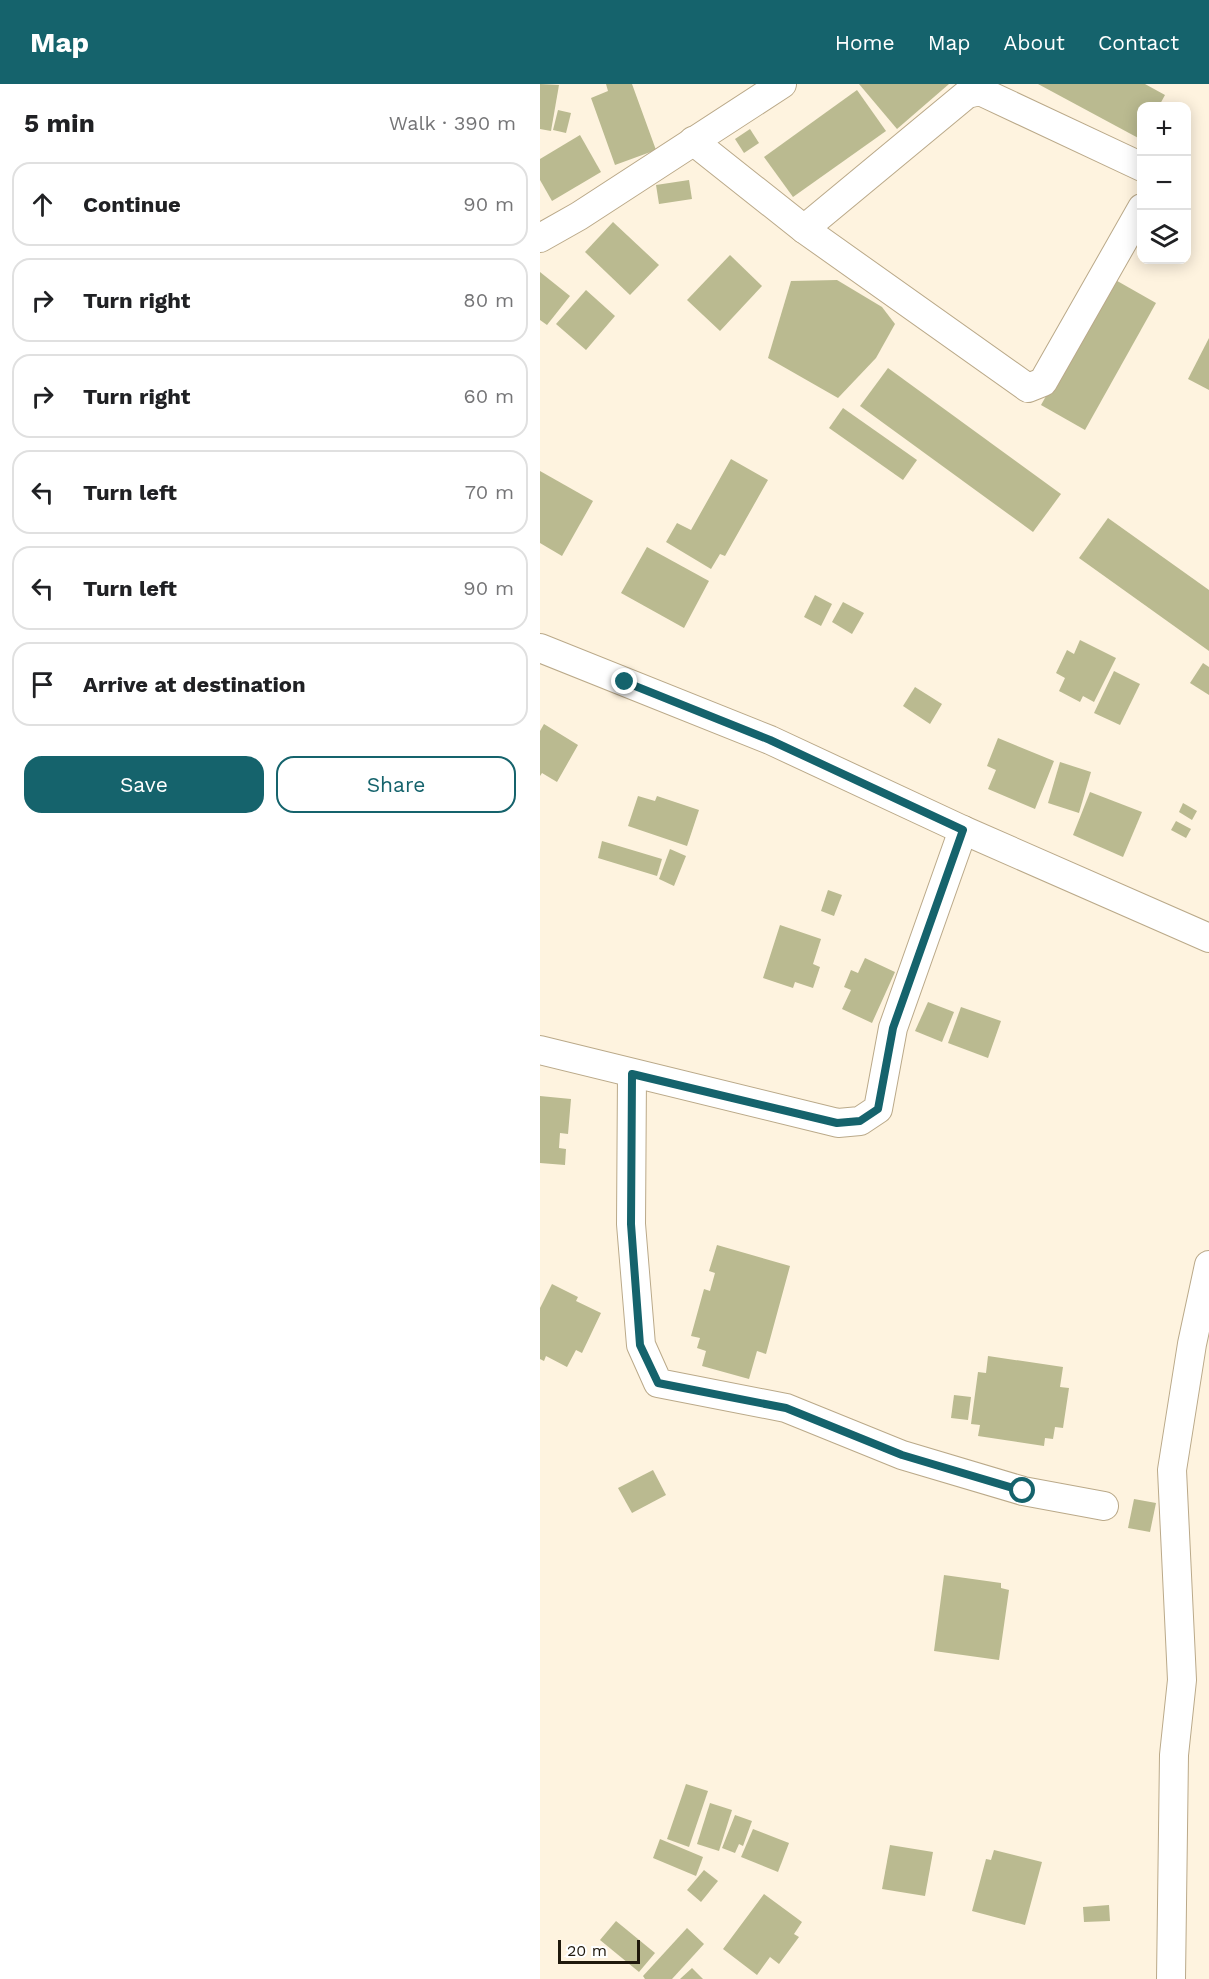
<!DOCTYPE html>
<html lang="en">
<head>
<meta charset="utf-8">
<style>
	body { margin:0; font-family:"Work Sans",sans-serif; background:#f6f6f6; color:#202124 }
	.controls { position:absolute; right:18px; top:18px; display:grid; overflow:hidden; border-radius:12px; box-shadow:0 3px 15px #0003 }
	.controls button { width:54px; height:54px; display:grid; place-items:center; padding:0; border:0; border-bottom:2px solid #e0e0e0; background:#fff; color:#202124; font:30px sans-serif }
	.scale { position:absolute; left:18px; bottom:15px; width:82px; box-sizing:border-box; padding-left:6px; border:3px solid #1f180c; border-top:0; font-size:16px; line-height:21px; white-space:nowrap; color:#1f180c; -webkit-text-stroke:4px #fff; paint-order:stroke }
	.stop { position:absolute; width:18px; height:18px; margin:-14px; border:4px solid #15636c; border-radius:50%; background:#fff }
	.stop.end { background:#15636c; border-color:#fff; box-shadow:0 2px 6px #0008 }
	.list { margin:0; padding:0; list-style:none }
	h2 { display:flex; justify-content:space-between; align-items:center; height:78px; margin:0; padding:0 24px; font-size:26px }
	h2 small { font-size:20px; font-weight:400; color:#757577 }
	.list li { display:grid; grid-template-columns:39px 1fr auto; gap:18px; align-items:center; box-sizing:border-box; height:84px; margin:0 12px 12px; padding:0 12px; border:2px solid #e0e0e0; border-radius:18px }
	.list b { display:block; font-size:22px; white-space:nowrap }
	.list em { font-size:20px; font-style:normal; color:#757577 }
	.actions { display:flex; gap:12px; padding:18px 24px }
	.actions a { flex:1; padding:14px 0; border:2px solid #15636c; border-radius:18px; text-align:center; font-size:21px; color:#15636c }
	.actions .main { background:#15636c; color:#fff }
	.icon { flex:none; width:33px; height:33px; fill:none; stroke:currentColor; stroke-width:2; stroke-linecap:round; stroke-linejoin:round }
	.map { position:relative; flex:none; width:669px; height:1895px; overflow:hidden }
	header { display:flex; align-items:center; gap:36px; box-sizing:border-box; height:84px; padding:0 30px; background:#15636c; color:#fff }
	header strong { font-size:28px }
	nav { display:flex; gap:33px; margin-inline-start:auto; font-size:21px }
	main { display:flex }
	aside { flex:1; background:#fff }
	.map>svg:first-child { display:block }
	.building { fill:#baba90 }
	.lines { fill:none; stroke-linecap:round; stroke-linejoin:round }
	.minor-casing { stroke:#baa989; stroke-width:30 }
	.minor { stroke:#fff; stroke-width:28 }
	.route { stroke:#15636c; stroke-width:8 }
</style>
</head>
<body>
<header>
<strong>Map</strong>
<nav><a>Home</a><a>Map</a><a>About</a><a>Contact</a></nav>
</header>
<main>
<aside>
<h2>5 min<small>Walk · 390 m</small></h2>
<ul class="list">
<li><svg class="icon" aria-label="ahead" viewBox="0 0 24 24"><path d="M12 20V5M6 11l6-6 6 6"/></svg><div><b>Continue</b></div><em>90 m</em></li>
<li><svg class="icon" aria-label="right" viewBox="0 0 24 24"><path d="M7 20v-9h11M14 6l5 5-5 5"/></svg><div><b>Turn right</b></div><em>80 m</em></li>
<li><svg class="icon" aria-label="right" viewBox="0 0 24 24"><path d="M7 20v-9h11M14 6l5 5-5 5"/></svg><div><b>Turn right</b></div><em>60 m</em></li>
<li><svg class="icon" aria-label="left" viewBox="0 0 24 24"><path d="M17 20v-9H6M10 6l-5 5 5 5"/></svg><div><b>Turn left</b></div><em>70 m</em></li>
<li><svg class="icon" aria-label="left" viewBox="0 0 24 24"><path d="M17 20v-9H6M10 6l-5 5 5 5"/></svg><div><b>Turn left</b></div><em>90 m</em></li>
<li><svg class="icon" aria-label="arrive" viewBox="0 0 24 24"><path d="M6 21V4h12l-3 4 3 4H6"/></svg><div><b>Arrive at destination</b></div></li>
</ul>
<div class="actions"><a class="main">Save</a><a>Share</a></div>
</aside>
<div class="map">
<svg width="669" height="1895" viewBox="0 0 669 1895">
	<rect width="100%" height="100%" fill="#fef3df"/>
	<g class="building">
		<polygon points="0,0 19,1 11,47 0,45"/>
		<polygon points="66,0 92,0 116,66 75,81 51,14 68,7"/>
		<polygon points="319,0 409,0 357,45"/>
		<polygon points="498,0 605,0 625,11 619,22 602,22 602,56"/>
		<polygon points="317,6 346,47 253,113 224,73"/>
		<polygon points="18,26 31,29 26,49 13,46"/>
		<polygon points="210,45 219,59 204,69 195,55"/>
		<polygon points="40,51 61,88 12,117 0,96 0,75"/>
		<polygon points="149,96 152,115 119,120 116,101"/>
		<polygon points="73,138 119,181 90,211 45,168"/>
		<polygon points="190,171 222,202 180,247 147,216"/>
		<polygon points="0,188 30,212 7,241 0,236"/>
		<polygon points="572,194 616,219 545,346 501,321"/>
		<polygon points="297,196 342,223 355,240 336,274 298,314 228,274 251,197"/>
		<polygon points="46,206 75,232 46,266 16,240"/>
		<polygon points="669,254 669,306 648,295"/>
		<polygon points="348,284 521,410 493,448 320,322"/>
		<polygon points="303,324 377,376 363,396 289,344"/>
		<polygon points="191,375 228,396 185,472 180,470 171,485 126,458 137,439 151,446"/>
		<polygon points="0,387 53,417 22,472 0,459"/>
		<polygon points="568,434 669,506 669,567 539,474"/>
		<polygon points="107,463 169,497 144,544 81,509"/>
		<polygon points="275,511 292,520 281,542 264,533"/>
		<polygon points="303,518 324,529 312,550 292,538"/>
		<polygon points="540,556 576,574 554,618 543,612 540,618 519,607 525,594 516,589 527,566 534,570"/>
		<polygon points="663,579 669,583 669,611 650,599"/>
		<polygon points="574,587 600,600 580,641 554,629"/>
		<polygon points="375,603 402,620 390,640 363,622"/>
		<polygon points="4,640 38,661 17,698 2,689 0,692 0,647"/>
		<polygon points="458,654 514,677 495,725 448,705 456,686 447,682"/>
		<polygon points="520,678 551,688 539,729 508,719"/>
		<polygon points="550,708 602,728 583,773 533,751"/>
		<polygon points="98,712 115,717 117,712 159,726 147,762 88,742"/>
		<polygon points="643,719 657,727 652,736 639,728"/>
		<polygon points="636,737 651,745 646,754 631,746"/>
		<polygon points="62,757 122,775 117,792 58,774"/>
		<polygon points="130,765 146,772 134,802 119,795"/>
		<polygon points="288,806 302,811 294,832 281,827"/>
		<polygon points="240,841 281,855 273,880 280,883 273,904 255,898 253,904 223,894"/>
		<polygon points="325,874 355,888 332,939 302,925 311,906 304,903 311,886 318,889"/>
		<polygon points="388,918 414,928 402,958 375,947"/>
		<polygon points="421,923 461,937 448,974 408,959"/>
		<polygon points="0,1012 31,1015 28,1050 20,1049 19,1064 26,1065 25,1081 0,1079"/>
		<polygon points="177,1161 250,1182 226,1270 217,1267 209,1295 162,1282 166,1267 157,1264 160,1254 151,1252 164,1205 170,1207 175,1189 169,1187"/>
		<polygon points="12,1200 38,1213 36,1217 61,1229 42,1269 36,1266 27,1283 6,1272 4,1277 0,1275 0,1224"/>
		<polygon points="448,1272 523,1283 520,1303 529,1304 523,1344 515,1343 513,1355 505,1354 504,1362 438,1352 440,1341 431,1340 438,1288 446,1289"/>
		<polygon points="414,1311 431,1313 428,1336 411,1334"/>
		<polygon points="113,1386 126,1411 92,1429 78,1404"/>
		<polygon points="594,1415 616,1419 610,1448 588,1444"/>
		<polygon points="404,1491 461,1499 461,1504 469,1506 459,1576 394,1567"/>
		<polygon points="146,1700 168,1707 149,1763 127,1755"/>
		<polygon points="170,1719 192,1726 179,1767 157,1760"/>
		<polygon points="195,1731 212,1737 203,1762 199,1760 195,1769 182,1764"/>
		<polygon points="213,1745 249,1759 238,1788 201,1773"/>
		<polygon points="120,1755 163,1773 156,1792 113,1774"/>
		<polygon points="350,1761 393,1768 385,1812 342,1805"/>
		<polygon points="454,1766 502,1778 485,1841 432,1827 446,1775 451,1776"/>
		<polygon points="164,1786 178,1797 161,1818 147,1806"/>
		<polygon points="224,1810 262,1838 254,1850 259,1853 239,1880 230,1873 217,1891 183,1865"/>
		<polygon points="569,1821 570,1837 544,1838 543,1823"/>
		<polygon points="76,1837 115,1869 99,1888 60,1856"/>
		<polygon points="147,1844 164,1860 132,1895 105,1895 103,1892"/>
		<polygon points="152,1884 163,1895 140,1895"/>
	</g>
	<g class="lines">
		<g class="minor-casing">
			<g id="minor">
				<polyline points="153,57 264,145 488,304 503,298 602,124"/>
				<polyline points="264,145 427,10 440,7 602,83"/>
				<polyline points="0,154 39,132 242,0"/>
				<polyline points="0,564 230,656 423,746 669,854"/>
				<polyline points="0,966 298,1039 320,1037 338,1025 353,944 423,746"/>
				<polyline points="92,990 91,1140 101,1261 118,1299 246,1324 362,1371 483,1407 564,1422"/>
				<polyline points="631,1895 634,1671 642,1596 632,1386 652,1260 669,1181"/>
			</g>
		</g>
		<use href="#minor" class="minor"/>
	</g>
	<g class="lines">
		<polyline class="route" points="85,598 230,656 423,746 353,944 338,1025 320,1037 297,1039 92,990 91,1140 100,1261 118,1299 246,1324 362,1371 483,1407"/>
	</g>
</svg>
<div class="controls">
<button>+</button>
<button>−</button>
<button><svg class="icon" aria-label="layers" viewBox="0 0 24 24"><path d="M12 4l9 5-9 5-9-5zM3 14l9 5 9-5"/></svg></button>
</div>
<div class="scale">20 m</div>
<div class="stop" style="left:483px;top:1407px"></div>
<div class="stop end" style="left:85px;top:598px"></div>
</div>
</main>
</body>
</html>
